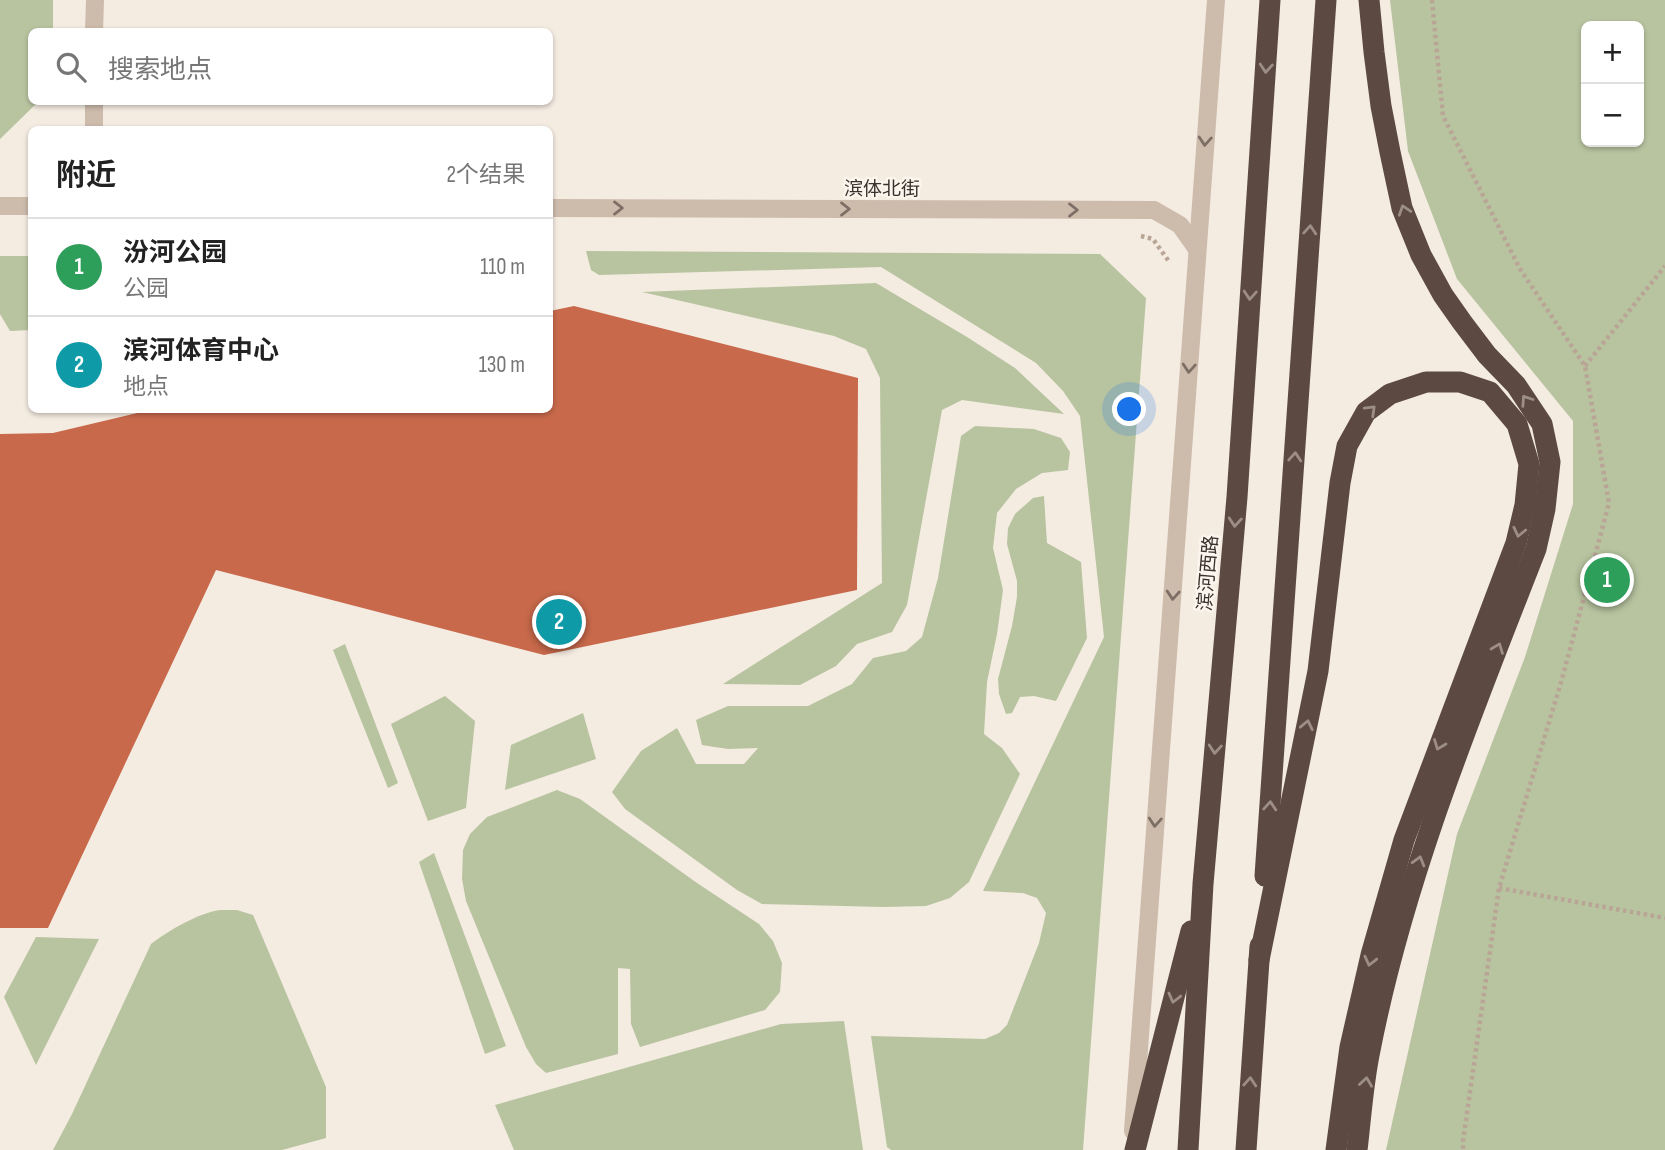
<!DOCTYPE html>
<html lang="zh">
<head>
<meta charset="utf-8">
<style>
	body { margin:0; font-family:"Sofia Sans Condensed","Noto Sans SC",sans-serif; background:#f6f6f6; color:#222 }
	.controls { position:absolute; right:21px; top:21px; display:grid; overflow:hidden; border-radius:10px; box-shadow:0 2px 5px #0004 }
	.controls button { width:63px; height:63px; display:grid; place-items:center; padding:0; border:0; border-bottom:2px solid #e0e0e0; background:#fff; color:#222; font:35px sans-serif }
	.you { position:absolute; left:1130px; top:410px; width:24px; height:24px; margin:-18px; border:5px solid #fff; border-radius:50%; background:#1a73e8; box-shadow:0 0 0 10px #1a73e833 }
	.badge { display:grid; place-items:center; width:46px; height:46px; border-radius:50%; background:#1f5a5e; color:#fff; font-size:23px; font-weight:700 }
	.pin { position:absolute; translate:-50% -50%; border:4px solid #fff; box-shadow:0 2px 7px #0006 }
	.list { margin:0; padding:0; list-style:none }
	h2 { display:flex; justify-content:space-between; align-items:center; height:91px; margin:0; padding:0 28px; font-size:30px }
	h2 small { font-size:23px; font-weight:400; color:#767676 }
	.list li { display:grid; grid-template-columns:46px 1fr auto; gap:21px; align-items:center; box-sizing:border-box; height:98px; padding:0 28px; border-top:2px solid #e0e0e0 }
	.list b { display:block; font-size:26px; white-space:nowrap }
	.list p { margin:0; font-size:23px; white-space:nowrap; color:#767676 }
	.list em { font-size:23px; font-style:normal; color:#767676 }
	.icon { flex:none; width:38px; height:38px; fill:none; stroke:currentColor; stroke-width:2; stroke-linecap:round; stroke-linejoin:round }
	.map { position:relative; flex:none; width:1665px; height:1150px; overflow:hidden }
	.search { position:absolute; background:#fff; box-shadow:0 2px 5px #0004; left:28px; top:28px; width:525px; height:77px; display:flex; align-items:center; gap:18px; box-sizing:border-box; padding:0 24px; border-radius:10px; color:#767676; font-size:26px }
	.panel { position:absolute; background:#fff; box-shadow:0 2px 5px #0004; left:28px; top:126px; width:525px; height:287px; border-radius:10px }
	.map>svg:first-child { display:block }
	.green { fill:#b8c4a0; fill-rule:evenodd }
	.building { fill:#c8694b }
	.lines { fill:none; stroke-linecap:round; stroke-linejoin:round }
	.path { stroke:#b9a596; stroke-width:4.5; stroke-dasharray:3.5 3.5; stroke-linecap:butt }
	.minor { stroke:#cdbbac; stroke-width:18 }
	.highway { stroke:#5c4a42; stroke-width:21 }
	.oneway { stroke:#9c8e87 }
	.oneway2 { stroke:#7d6f65 }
	.labels { text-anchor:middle; stroke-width:5; stroke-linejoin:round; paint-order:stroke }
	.street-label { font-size:19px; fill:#3b302b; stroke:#fbf5ee }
</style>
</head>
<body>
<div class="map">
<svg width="1665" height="1150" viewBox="0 0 1665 1150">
	<rect width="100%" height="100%" fill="#f4ebe1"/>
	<g class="green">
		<polygon points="0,0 53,0 53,31 32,32 32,102 38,102 0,139"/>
		<path d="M1390 0H1665V1150H1386L1457 834 1525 657 1573 504V421L1457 279 1408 151ZM1586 26H1639V142H1586Z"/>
		<polygon points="586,251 1100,254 1146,298 1083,1150 891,1150 887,1147 871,1036 985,1039 999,1033 1007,1025 1039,943 1046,913 1037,898 1023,893 983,891 1104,637 1080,416 1063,391 1036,363 881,267 599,275 591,270"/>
		<polygon points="0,256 31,256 31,330 10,331 0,314"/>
		<polygon points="876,283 967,337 1015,368 1064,414 962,400 942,410 907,605 892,632 857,644 836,666 800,685 723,684 882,583 880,378 866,349 834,336 642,292"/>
		<polygon points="975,426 1034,429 1061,438 1070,452 1068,470 1042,473 1016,489 997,513 993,548 1003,590 997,634 987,682 984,734 1002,748 1020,774 969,882 950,898 926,906 883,907 762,904 737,890 625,809 612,792 641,751 677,728 696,764 744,764 758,748 728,749 702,745 696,720 728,706 808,706 852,684 873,658 906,651 922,637 938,578 961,436"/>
		<polygon points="1044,496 1047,543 1081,562 1087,638 1056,701 1034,696 1020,697 1012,713 1006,714 999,694 998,679 1012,626 1017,597 1017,581 1007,544 1008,528 1015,514 1033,498"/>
		<polygon points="345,644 398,783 388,788 333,650"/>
		<polygon points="445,696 475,721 466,808 428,821 391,724"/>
		<polygon points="583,713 596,759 505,790 511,745"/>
		<polygon points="557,790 580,799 697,883 759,924 773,941 782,963 780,992 765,1010 640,1047 631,1024 630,969 618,968 618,1054 546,1073 536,1064 526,1047 466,901 462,879 463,850 470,834 487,817"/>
		<polygon points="434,853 506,1046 485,1054 419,862"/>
		<path d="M237 910 253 915 326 1087V1138L282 1150H53L72 1114 151 944C168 931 198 913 220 910 225 910 231 910 237 910Z"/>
		<polygon points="36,937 99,939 36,1065 4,997"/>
		<polygon points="844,1021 863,1150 514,1150 495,1105 781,1024"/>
	</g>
	<polygon class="building" points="574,306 858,378 857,590 544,655 216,570 48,928 0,928 0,434 53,433 150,410 550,410 550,311"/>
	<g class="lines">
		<g class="path">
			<polyline points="1432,0 1443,116 1520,269 1585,366 1609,503 1562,679 1499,888 1463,1141 1463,1150"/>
			<polyline points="1141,236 1153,239 1170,263"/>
			<polyline points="1585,366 1665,266"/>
			<polyline points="1499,888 1665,918"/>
		</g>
		<g class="minor">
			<polyline points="94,32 95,0"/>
			<polyline points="94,130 94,102"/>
			<polyline points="0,206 32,206"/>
			<polyline points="550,208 1154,210 1180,225 1197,249"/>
			<polyline points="1133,1131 1216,0"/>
		</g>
		<g class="highway">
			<polyline points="1265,876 1326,0"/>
			<polyline points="1259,960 1318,671 1340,483 1347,446 1366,412 1390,394 1426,382 1460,382 1490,392 1517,424 1529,464 1525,505 1516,543 1404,840 1371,955 1350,1047 1336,1150"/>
			<polyline points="1135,1150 1191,931"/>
			<polyline points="1188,1150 1203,884 1237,497 1270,0"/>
			<polyline points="1246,1150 1260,946"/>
			<path d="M1357 1150C1361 1117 1363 1083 1370 1050 1404 877 1472 713 1536 549L1545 509 1550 462 1542 424 1516 385 1487 355 1462 322 1443 295 1421 255 1402 208 1390 152 1381 106 1374 52 1369 0"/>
		</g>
	</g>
	<defs><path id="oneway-chevron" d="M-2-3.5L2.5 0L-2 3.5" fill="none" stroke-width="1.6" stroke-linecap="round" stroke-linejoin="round" transform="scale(1.75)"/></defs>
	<g class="oneway">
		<use href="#oneway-chevron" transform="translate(1266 68) rotate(94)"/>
		<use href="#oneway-chevron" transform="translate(1404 210) rotate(-108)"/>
		<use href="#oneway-chevron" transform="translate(1310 230) rotate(-86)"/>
		<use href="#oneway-chevron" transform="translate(1250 295) rotate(94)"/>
		<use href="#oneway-chevron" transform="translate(1526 400) rotate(-124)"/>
		<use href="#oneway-chevron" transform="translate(1371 410) rotate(-44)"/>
		<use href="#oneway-chevron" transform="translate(1295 457) rotate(-86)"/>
		<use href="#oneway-chevron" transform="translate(1235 522) rotate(95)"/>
		<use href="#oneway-chevron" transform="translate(1519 532) rotate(103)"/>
		<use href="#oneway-chevron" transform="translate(1498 648) rotate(-69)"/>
		<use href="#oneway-chevron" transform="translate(1307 725) rotate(-78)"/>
		<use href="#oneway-chevron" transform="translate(1439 745) rotate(111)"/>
		<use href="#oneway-chevron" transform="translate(1215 749) rotate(95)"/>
		<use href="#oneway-chevron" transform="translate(1270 806) rotate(-86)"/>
		<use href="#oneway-chevron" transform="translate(1419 861) rotate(-74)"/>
		<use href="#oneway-chevron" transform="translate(1370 961) rotate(104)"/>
		<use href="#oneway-chevron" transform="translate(1174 998) rotate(104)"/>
		<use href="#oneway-chevron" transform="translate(1250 1082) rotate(-86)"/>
		<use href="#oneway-chevron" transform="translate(1366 1082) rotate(-82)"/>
	</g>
	<g class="oneway2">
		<use href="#oneway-chevron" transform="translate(1205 141) rotate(94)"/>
		<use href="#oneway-chevron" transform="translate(618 208)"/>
		<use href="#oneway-chevron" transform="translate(845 209)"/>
		<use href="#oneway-chevron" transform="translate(1073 210)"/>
		<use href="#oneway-chevron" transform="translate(1189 368) rotate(94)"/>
		<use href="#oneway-chevron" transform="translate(1173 595) rotate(94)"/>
		<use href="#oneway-chevron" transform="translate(1155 822) rotate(94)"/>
	</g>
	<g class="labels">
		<g class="street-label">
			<text x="882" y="195">滨体北街</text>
			<text transform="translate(1207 573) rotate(-85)" y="7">滨河西路</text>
		</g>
	</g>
</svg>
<div class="controls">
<button>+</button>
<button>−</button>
</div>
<div class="you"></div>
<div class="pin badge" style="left:1607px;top:580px;background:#2e9e5b">1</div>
<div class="pin badge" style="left:559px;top:622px;background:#0f9aa8">2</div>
<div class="search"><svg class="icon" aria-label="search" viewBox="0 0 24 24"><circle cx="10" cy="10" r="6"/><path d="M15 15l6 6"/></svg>搜索地点</div>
<section class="panel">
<h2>附近<small>2个结果</small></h2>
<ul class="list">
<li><span class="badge" style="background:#2e9e5b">1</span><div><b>汾河公园</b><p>公园</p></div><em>110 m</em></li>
<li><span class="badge" style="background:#0f9aa8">2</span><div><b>滨河体育中心</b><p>地点</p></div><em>130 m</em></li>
</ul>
</section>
</div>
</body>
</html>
